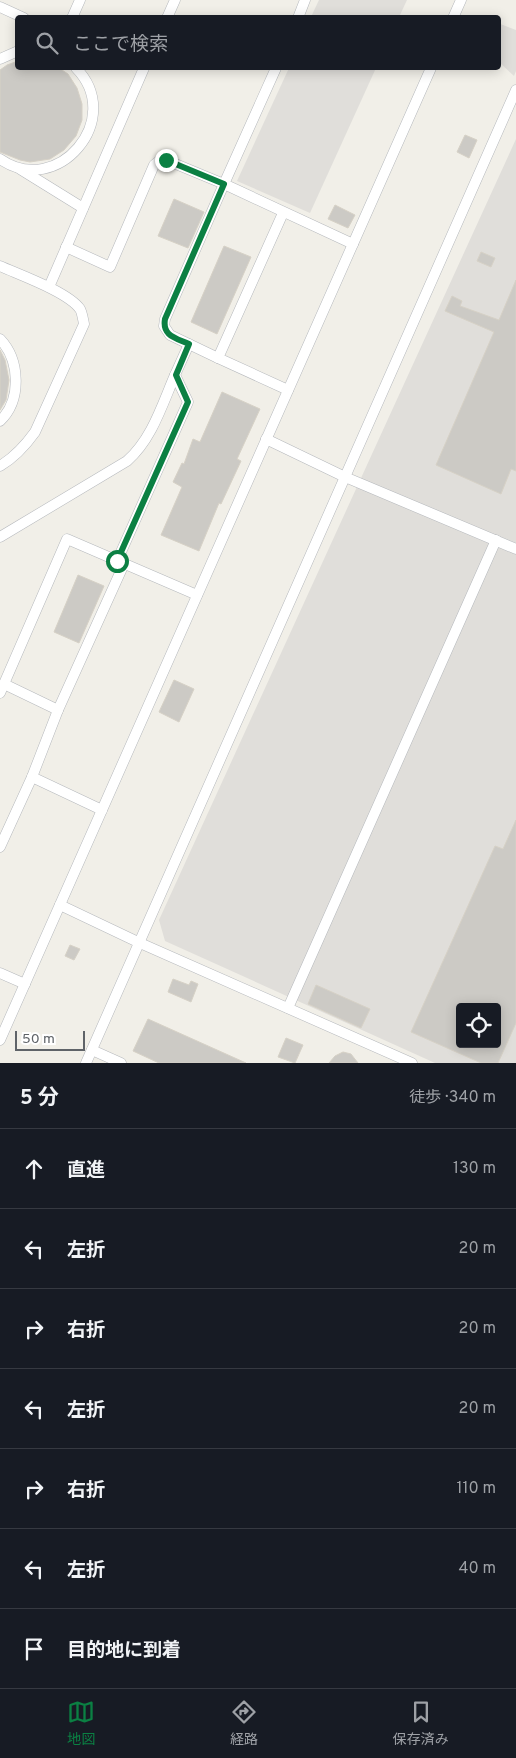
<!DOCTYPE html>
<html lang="ja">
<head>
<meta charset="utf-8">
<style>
	body { margin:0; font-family:Overpass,"Noto Sans JP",sans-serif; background:#20242c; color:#f1f3f6 }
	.controls { position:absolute; right:15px; bottom:15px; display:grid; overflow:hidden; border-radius:5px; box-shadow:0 2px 12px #0003 }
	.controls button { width:45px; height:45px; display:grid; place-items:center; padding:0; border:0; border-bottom:1px solid #363941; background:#171b24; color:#f1f3f6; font:25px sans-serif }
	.scale { position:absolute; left:15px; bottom:12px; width:70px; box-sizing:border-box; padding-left:5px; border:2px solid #5f6368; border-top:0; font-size:14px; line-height:18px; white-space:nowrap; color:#5f6368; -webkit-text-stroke:4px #fff; paint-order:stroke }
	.stop { position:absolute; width:15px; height:15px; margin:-11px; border:4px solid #0b8043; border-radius:50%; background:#fff }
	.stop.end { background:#0b8043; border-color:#fff; box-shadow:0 1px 5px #0008 }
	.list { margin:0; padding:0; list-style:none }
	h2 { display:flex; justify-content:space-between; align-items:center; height:65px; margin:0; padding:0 20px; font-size:21px }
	h2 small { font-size:16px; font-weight:400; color:#9ea1a6 }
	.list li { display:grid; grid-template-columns:32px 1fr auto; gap:15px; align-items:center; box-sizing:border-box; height:80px; padding:0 20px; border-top:1px solid #363941 }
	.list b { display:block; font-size:19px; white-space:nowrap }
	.list em { font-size:16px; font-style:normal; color:#9ea1a6 }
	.icon { flex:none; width:28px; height:28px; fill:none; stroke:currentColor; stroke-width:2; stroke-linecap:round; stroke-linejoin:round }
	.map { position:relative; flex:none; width:516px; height:1063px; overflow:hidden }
	.search { position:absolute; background:#171b24; box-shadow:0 2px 12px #0003; left:15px; right:15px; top:15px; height:55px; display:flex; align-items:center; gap:12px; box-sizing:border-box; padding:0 18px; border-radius:5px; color:#9ea1a6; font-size:19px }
	.sheet { height:625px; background:#171b24 }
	nav { display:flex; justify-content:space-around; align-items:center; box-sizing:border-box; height:70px; border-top:1px solid #363941; background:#171b24; font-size:14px; color:#9ea1a6 }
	nav a { display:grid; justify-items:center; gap:2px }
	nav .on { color:#0b8043 }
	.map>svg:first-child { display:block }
	.industrial { fill:#e0deda; fill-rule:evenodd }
	.building { fill:#cccac5; stroke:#d6d1c6; fill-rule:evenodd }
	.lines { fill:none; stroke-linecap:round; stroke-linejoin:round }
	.minor-casing { stroke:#b5b8bc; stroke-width:11 }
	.minor { stroke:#fff; stroke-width:10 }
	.route { stroke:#0b8043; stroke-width:6 }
</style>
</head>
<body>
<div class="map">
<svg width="516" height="1063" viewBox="0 0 516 1063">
	<rect width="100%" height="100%" fill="#f1efe8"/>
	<g class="industrial">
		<polygon points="319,0 407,0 399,17 311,17"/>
		<polygon points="498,23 516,30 516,71 514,76 499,62"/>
		<polygon points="289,68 376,68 310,213 237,181"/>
		<path d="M516 139V1063H435L165 941 159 920ZM460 1007H497V1044H460Z"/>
	</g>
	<g class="building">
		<polygon points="18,61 18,68 59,68 68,74 77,88 82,104 82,120 76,136 64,150 50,159 30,162 20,160 0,152 0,70 7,65"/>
		<polygon points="465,135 477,140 469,158 457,152"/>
		<polygon points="174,199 204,212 188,248 158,236"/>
		<polygon points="335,205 355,215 348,228 328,219"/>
		<polygon points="224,246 251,257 217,334 191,322"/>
		<polygon points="481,252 495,258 491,267 477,261"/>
		<polygon points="516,280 516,471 511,469 501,494 436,465 494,332 445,311 452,296 462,301 460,306 499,320"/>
		<polygon points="0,350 5,360 9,380 6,400 0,410"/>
		<polygon points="222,392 260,409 237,459 241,461 221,504 219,503 199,551 161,535 182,487 173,482 182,463 184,464 193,439 200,442"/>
		<polygon points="78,575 104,586 79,643 54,632"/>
		<polygon points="174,680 194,689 179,722 159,712"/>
		<path d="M516 820V1023L498 1063H481L411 1032 495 846 503 849ZM460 1007H497V1044H460Z"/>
		<polygon points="70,945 80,949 74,960 65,956"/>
		<polygon points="173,979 189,985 191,981 198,984 191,1002 168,992"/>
		<polygon points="316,985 370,1009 361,1028 308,1004"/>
		<polygon points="148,1019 246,1063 159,1063 133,1051"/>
		<polygon points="286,1038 303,1045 295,1063 278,1057"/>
		<polygon points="343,1052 351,1054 358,1063 329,1063 335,1056"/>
	</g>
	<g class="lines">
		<g class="minor-casing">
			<g id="minor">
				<polyline points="0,7 24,18"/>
				<polyline points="72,18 80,0"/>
				<polyline points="167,18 175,0"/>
				<polyline points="298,18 305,0"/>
				<polyline points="453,18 461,0"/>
				<polyline points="0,59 18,51"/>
				<polyline points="276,68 224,184 353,244"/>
				<path d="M0 159C57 199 126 119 76 68"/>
				<polyline points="20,169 83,208"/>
				<polyline points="283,213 218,358 288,390"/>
				<polyline points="66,247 110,267 154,165 159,161 166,160 224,184 165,319 164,326 170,335 218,358"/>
				<path d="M0 266C20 275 68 292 80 309 82 312 83 319 84 324L35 432C25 446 15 457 0 466"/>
				<polyline points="49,287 144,68"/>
				<path d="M0 339C20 360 22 400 0 421"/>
				<polyline points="266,439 345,477 516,549"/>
				<path d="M0 537 127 461C152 439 162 405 175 375"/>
				<polyline points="117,561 188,402 175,375 189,344"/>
				<polyline points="4,684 58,710"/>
				<polyline points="0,693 67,539 197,595"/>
				<polyline points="32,777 102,810"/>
				<polyline points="0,847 32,777 58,710 124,564"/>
				<polyline points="60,905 140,943 412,1063"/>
				<polyline points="0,973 25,984"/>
				<polyline points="288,1008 496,540"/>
				<polyline points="0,1040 431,68"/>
				<polyline points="92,1050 121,1063"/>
				<polyline points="86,1063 516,90"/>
			</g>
		</g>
		<use href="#minor" class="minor"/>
	</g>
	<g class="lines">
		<path class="route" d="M117 561 188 402 176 375 189 344C176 338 162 336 165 319L224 184 166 160"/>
	</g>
</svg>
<div class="controls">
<button><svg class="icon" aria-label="locate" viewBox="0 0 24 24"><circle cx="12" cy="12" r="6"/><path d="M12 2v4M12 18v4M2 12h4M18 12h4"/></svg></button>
</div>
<div class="scale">50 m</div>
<div class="stop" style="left:117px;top:561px"></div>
<div class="stop end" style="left:166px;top:160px"></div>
<div class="search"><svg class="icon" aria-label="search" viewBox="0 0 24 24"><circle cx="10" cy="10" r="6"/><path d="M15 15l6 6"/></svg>ここで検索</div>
</div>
<section class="sheet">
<h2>5 分<small>徒歩 · 340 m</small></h2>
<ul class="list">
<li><svg class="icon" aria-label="ahead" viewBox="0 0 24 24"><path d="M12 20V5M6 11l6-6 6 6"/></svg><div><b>直進</b></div><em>130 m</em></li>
<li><svg class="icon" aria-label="left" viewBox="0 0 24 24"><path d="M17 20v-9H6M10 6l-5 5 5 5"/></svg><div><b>左折</b></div><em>20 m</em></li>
<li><svg class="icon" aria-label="right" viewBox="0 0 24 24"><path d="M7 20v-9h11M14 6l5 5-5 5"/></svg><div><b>右折</b></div><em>20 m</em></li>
<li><svg class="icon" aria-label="left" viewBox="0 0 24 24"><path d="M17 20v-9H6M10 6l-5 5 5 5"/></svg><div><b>左折</b></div><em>20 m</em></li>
<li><svg class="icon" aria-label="right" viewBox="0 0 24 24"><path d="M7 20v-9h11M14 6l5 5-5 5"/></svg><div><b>右折</b></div><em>110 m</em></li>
<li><svg class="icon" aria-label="left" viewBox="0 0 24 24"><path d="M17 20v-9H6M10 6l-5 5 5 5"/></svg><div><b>左折</b></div><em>40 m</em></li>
<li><svg class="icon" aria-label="arrive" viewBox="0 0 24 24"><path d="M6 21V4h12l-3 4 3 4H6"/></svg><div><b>目的地に到着</b></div></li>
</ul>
</section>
<nav>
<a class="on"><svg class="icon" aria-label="map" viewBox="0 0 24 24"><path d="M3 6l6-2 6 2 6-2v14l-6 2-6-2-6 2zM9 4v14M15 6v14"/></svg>地図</a>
<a><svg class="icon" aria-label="directions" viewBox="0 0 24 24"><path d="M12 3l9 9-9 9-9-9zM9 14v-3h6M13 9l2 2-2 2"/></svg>経路</a>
<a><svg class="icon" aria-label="saved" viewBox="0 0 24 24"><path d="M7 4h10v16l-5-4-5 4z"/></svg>保存済み</a>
</nav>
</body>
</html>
